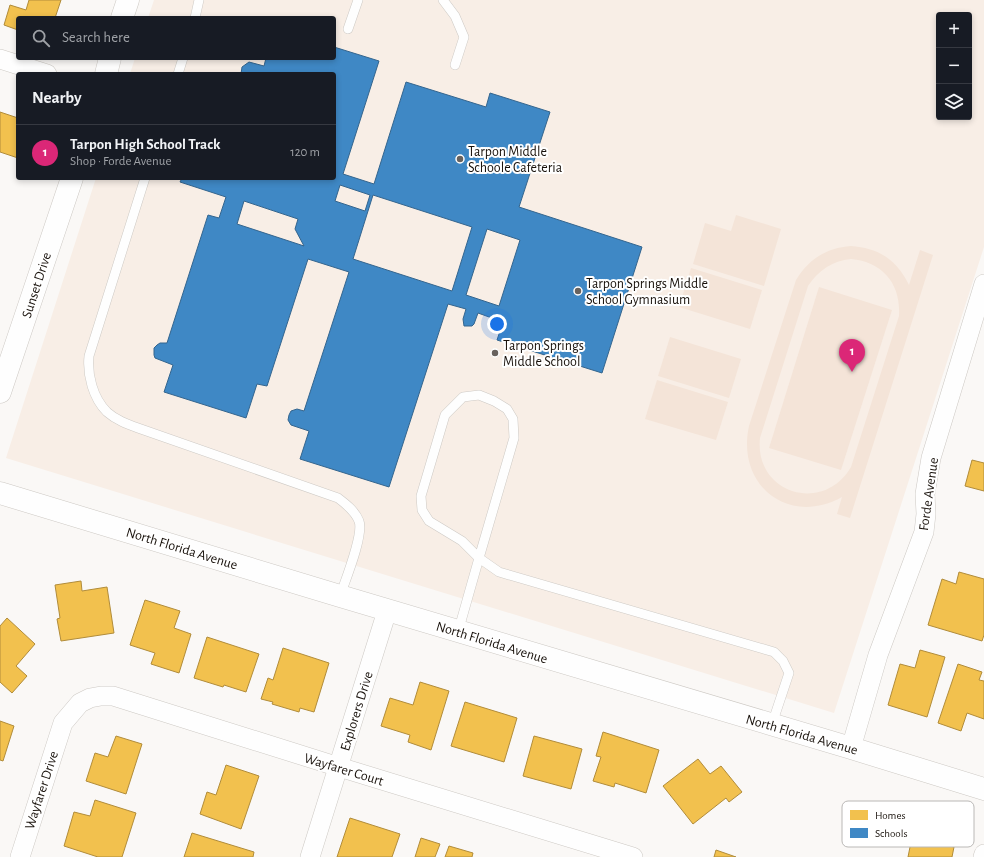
<!DOCTYPE html>
<html lang="en">
<head>
<meta charset="utf-8">
<style>
	body { margin:0; font-family:"Alegreya Sans",sans-serif; background:#242831; color:#f1f3f6 }
	.controls { position:absolute; right:12px; top:12px; display:grid; overflow:hidden; border-radius:4px; box-shadow:0 2px 6px #0003 }
	.controls button { width:36px; height:36px; display:grid; place-items:center; padding:0; border:0; border-bottom:1px solid #363941; background:#171b24; color:#f1f3f6; font:20px sans-serif }
	.you { position:absolute; left:497px; top:324px; width:14px; height:14px; margin:-10px; border:3px solid #fff; border-radius:50%; background:#1a73e8; box-shadow:0 0 0 6px #1a73e833 }
	.badge { display:grid; place-items:center; width:26px; height:26px; border-radius:50%; background:#db2777; color:#fff; font-size:13px; font-weight:700 }
	.pin { position:absolute; translate:-50% -33px; filter:drop-shadow(0 1px 2px #0008) }
	.pin::after { content:''; position:absolute; top:21px; width:14px; height:12px; background:inherit; clip-path:polygon(0 0,100% 0,50% 100%) }
	.list { margin:0; padding:0; list-style:none }
	h2 { display:flex; justify-content:space-between; align-items:center; height:52px; margin:0; padding:0 16px; font-size:17px }
	h2 small { font-size:13px; font-weight:400; color:#9ea1a6 }
	.list li { display:grid; grid-template-columns:26px 1fr auto; gap:12px; align-items:center; box-sizing:border-box; height:56px; padding:0 16px; border-top:1px solid #363941 }
	.list b { display:block; font-size:15px; white-space:nowrap }
	.list p { margin:0; font-size:13px; white-space:nowrap; color:#9ea1a6 }
	.list em { font-size:13px; font-style:normal; color:#9ea1a6 }
	.icon { flex:none; width:22px; height:22px; fill:none; stroke:currentColor; stroke-width:2; stroke-linecap:round; stroke-linejoin:round }
	.map { position:relative; flex:none; width:984px; height:857px; overflow:hidden }
	.search { position:absolute; background:#171b24; box-shadow:0 2px 6px #0003; left:16px; top:16px; width:320px; height:44px; display:flex; align-items:center; gap:10px; box-sizing:border-box; padding:0 14px; border-radius:4px; color:#9ea1a6; font-size:15px }
	.panel { position:absolute; background:#171b24; box-shadow:0 2px 6px #0003; left:16px; top:72px; width:320px; height:108px; border-radius:4px }
	.map>svg:first-child { display:block }
	.built { fill:#f8eee6; fill-rule:evenodd }
	.green { fill:#f4e4d8; fill-rule:evenodd }
	.homes { fill:#f2c14e; stroke:#b18c3a }
	.schools { fill:#3f88c5; stroke:#34658e; fill-rule:evenodd }
	.lines { fill:none; stroke-linecap:round; stroke-linejoin:round }
	.service-casing { stroke:#cdc9c4; stroke-width:10 }
	.minor-casing { stroke:#cdc9c4; stroke-width:20 }
	.tertiary-casing { stroke:#cdc9c4; stroke-width:23 }
	.service { stroke:#fefefe; stroke-width:9 }
	.minor { stroke:#fefefe; stroke-width:19 }
	.tertiary { stroke:#fefefe; stroke-width:22 }
	.poi-dot { fill:#68625e; stroke:#fff; stroke-width:1.5 }
	.labels { text-anchor:middle; stroke-width:4; stroke-linejoin:round; paint-order:stroke }
	.poi-label { font-size:14px; fill:#19120c; stroke:#fff; text-anchor:start }
	.street-label { font-size:14px; fill:#19120c; stroke:#fff }
	.key { fill:#fff; stroke:#bab8b6; stroke-width:1 }
	.key-label { font-size:11px; fill:#19120c }
</style>
</head>
<body>
<div class="map">
<svg width="984" height="857" viewBox="0 0 984 857">
	<rect width="100%" height="100%" fill="#faf8f6"/>
	<path class="built" d="M154 0H984V247L834 713 6 458 96 178H334V74H130L135 58H334V18H148ZM939 15H969V117H939Z"/>
	<g class="green">
		<polygon points="736,215 781,229 764,286 693,264 705,223 731,231"/>
		<path d="M851 246C879 248 897 260 909 285L920 250 933 255 850 518 837 514 842 497C788 527 736 485 749 426L796 280C809 259 826 248 851 246ZM851 259C883 262 901 284 899 316L851 467C823 515 754 493 760 438L808 286C819 270 832 261 851 259Z"/>
		<polygon points="691,268 762,290 750,329 679,307"/>
		<polygon points="819,287 892,310 841,470 769,448"/>
		<polygon points="670,337 741,359 729,398 658,376"/>
		<polygon points="657,380 728,402 716,440 645,419"/>
	</g>
	<g class="homes">
		<polygon points="29,0 61,0 55,18 18,18 18,30 4,25 10,5 26,10"/>
		<polygon points="0,112 18,118 18,158 0,152"/>
		<polygon points="972,460 984,463 984,491 965,486"/>
		<polygon points="959,572 984,579 984,635 982,641 928,625 942,579 956,584"/>
		<polygon points="81,581 82,591 107,587 114,633 61,641 57,619 60,618 55,585"/>
		<polygon points="145,600 180,611 174,628 191,634 179,673 151,664 155,653 130,645"/>
		<polygon points="7,618 35,644 16,666 27,676 12,693 0,682 0,626"/>
		<polygon points="207,637 259,654 246,692 224,685 223,687 194,678"/>
		<polygon points="283,648 329,663 314,712 300,708 299,712 272,704 273,702 261,699 268,678 273,680"/>
		<polygon points="920,650 945,657 927,717 888,705 900,664 915,668"/>
		<polygon points="958,664 982,672 979,680 984,681 984,719 967,713 961,731 938,723"/>
		<polygon points="420,682 449,691 431,750 408,742 410,735 381,726 390,698 413,705"/>
		<polygon points="465,702 517,718 504,762 451,746"/>
		<polygon points="0,721 14,726 3,761 0,760"/>
		<polygon points="603,732 659,750 646,793 615,783 614,787 593,781 601,757 596,756"/>
		<polygon points="116,736 142,744 126,794 86,781 95,753 108,757"/>
		<polygon points="534,736 582,749 571,789 523,776"/>
		<polygon points="698,759 710,774 721,766 742,792 729,802 726,798 693,824 663,786"/>
		<polygon points="226,765 259,776 241,829 200,814 207,792 216,795"/>
		<polygon points="95,800 136,813 122,857 98,857 64,846 74,812 90,816"/>
		<polygon points="350,818 400,834 392,857 337,857"/>
		<polygon points="192,833 254,852 253,857 184,857"/>
		<polygon points="912,837 954,847 952,857 908,857"/>
		<polygon points="421,838 440,844 435,857 415,857"/>
		<polygon points="449,846 473,853 472,857 445,857"/>
		<polygon points="716,850 736,857 714,857"/>
	</g>
	<path class="schools" d="M334 47 379 61 343 174 374 184 406 82 486 107 490 93 550 112 519 207 642 247 602 373 497 340 503 322 478 313 474 324 472 326H464L463 319 466 309 448 304 389 487 300 459 309 431 291 425 288 420 289 415 291 411 297 409 304 411 349 272 308 259 267 386 257 384 246 418 164 392 173 365 155 358 154 355V348L157 345 160 343H167L208 215 219 218 226 197 180 182 182 178H334V74H241L242 67 249 62 264 66 266 58H334ZM340 185 370 195 365 211 335 201ZM373 195 472 227 452 291 353 259ZM244 201 298 219 295 229 304 246 237 224ZM487 229 520 240 499 306 466 295Z"/>
	<g class="lines">
		<g class="service-casing">
			<g id="service">
				<polyline points="443,0 455,16 464,37 455,65"/>
				<polyline points="195,18 199,0"/>
				<polyline points="348,29 358,0"/>
				<polyline points="178,74 183,58"/>
				<path d="M145 178 89 356C87 375 93 398 107 412 116 420 127 424 138 428L338 498C346 504 355 511 359 521 364 535 345 581 340 596"/>
				<polyline points="458,632 479,558 462,541 429,521 422,510 421,496 445,415 463,397 479,395 494,401 507,409 513,419 514,438 479,558 499,572 774,652 783,661 789,673 772,724"/>
			</g>
		</g>
		<g class="minor-casing">
			<g id="minor">
				<polyline points="0,59 47,74"/>
				<polyline points="851,748 878,655 924,532 926,514 925,494 931,458 984,284"/>
				<polyline points="20,857 63,723 80,703 90,698 101,696 113,696 339,767 633,857"/>
				<polyline points="310,857 387,611"/>
				<polyline points="983,857 984,854"/>
			</g>
		</g>
		<g class="tertiary-casing">
			<g id="tertiary">
				<polyline points="122,18 128,0"/>
				<polyline points="106,74 110,58"/>
				<polyline points="0,392 72,178"/>
				<polyline points="0,493 340,596 851,748 984,789"/>
			</g>
		</g>
		<use href="#service" class="service"/>
		<use href="#minor" class="minor"/>
		<use href="#tertiary" class="tertiary"/>
	</g>
	<g class="poi-dot">
		<circle cx="460" cy="159" r="4"/>
		<circle cx="578" cy="291" r="4"/>
		<circle cx="495" cy="353" r="4"/>
	</g>
	<g class="labels">
		<g class="poi-label">
			<text x="468" y="156">Tarpon Middle<tspan x="468" dy="16">Schoole Cafeteria</tspan></text>
			<text x="586" y="288">Tarpon Springs Middle<tspan x="586" dy="16">School Gymnasium</tspan></text>
			<text x="503" y="350">Tarpon Springs<tspan x="503" dy="16">Middle School</tspan></text>
		</g>
		<g class="street-label">
			<text transform="translate(36 285) rotate(-72)" y="5">Sunset Drive</text>
			<text transform="translate(928 494) rotate(-82)" y="5">Forde Avenue</text>
			<text transform="translate(182 548) rotate(17)" y="5">North Florida Avenue</text>
			<text transform="translate(492 642) rotate(17)" y="5">North Florida Avenue</text>
			<text transform="translate(356 711) rotate(-73)" y="5">Explorers Drive</text>
			<text transform="translate(802 734) rotate(16)" y="5">North Florida Avenue</text>
			<text transform="translate(344 769) rotate(17)" y="5">Wayfarer Court</text>
			<text transform="translate(41 790) rotate(-72)" y="5">Wayfarer Drive</text>
		</g>
	</g>
	<rect x="842" y="801" width="132" height="46" rx="6" class="key"/>
	<rect x="850" y="810" width="18" height="10" fill="#f2c14e"/>
	<rect x="850" y="828" width="18" height="10" fill="#3f88c5"/>
	<g class="key-label">
		<text x="875" y="819">Homes</text>
		<text x="875" y="837">Schools</text>
	</g>
</svg>
<div class="controls">
<button>+</button>
<button>−</button>
<button><svg class="icon" aria-label="layers" viewBox="0 0 24 24"><path d="M12 4l9 5-9 5-9-5zM3 14l9 5 9-5"/></svg></button>
</div>
<div class="you"></div>
<div class="pin badge" style="left:852px;top:372px">1</div>
<div class="search"><svg class="icon" aria-label="search" viewBox="0 0 24 24"><circle cx="10" cy="10" r="6"/><path d="M15 15l6 6"/></svg>Search here</div>
<section class="panel">
<h2>Nearby<small></small></h2>
<ul class="list">
<li><span class="badge">1</span><div><b>Tarpon High School Track</b><p>Shop · Forde Avenue</p></div><em>120 m</em></li>
</ul>
</section>
</div>
</body>
</html>
